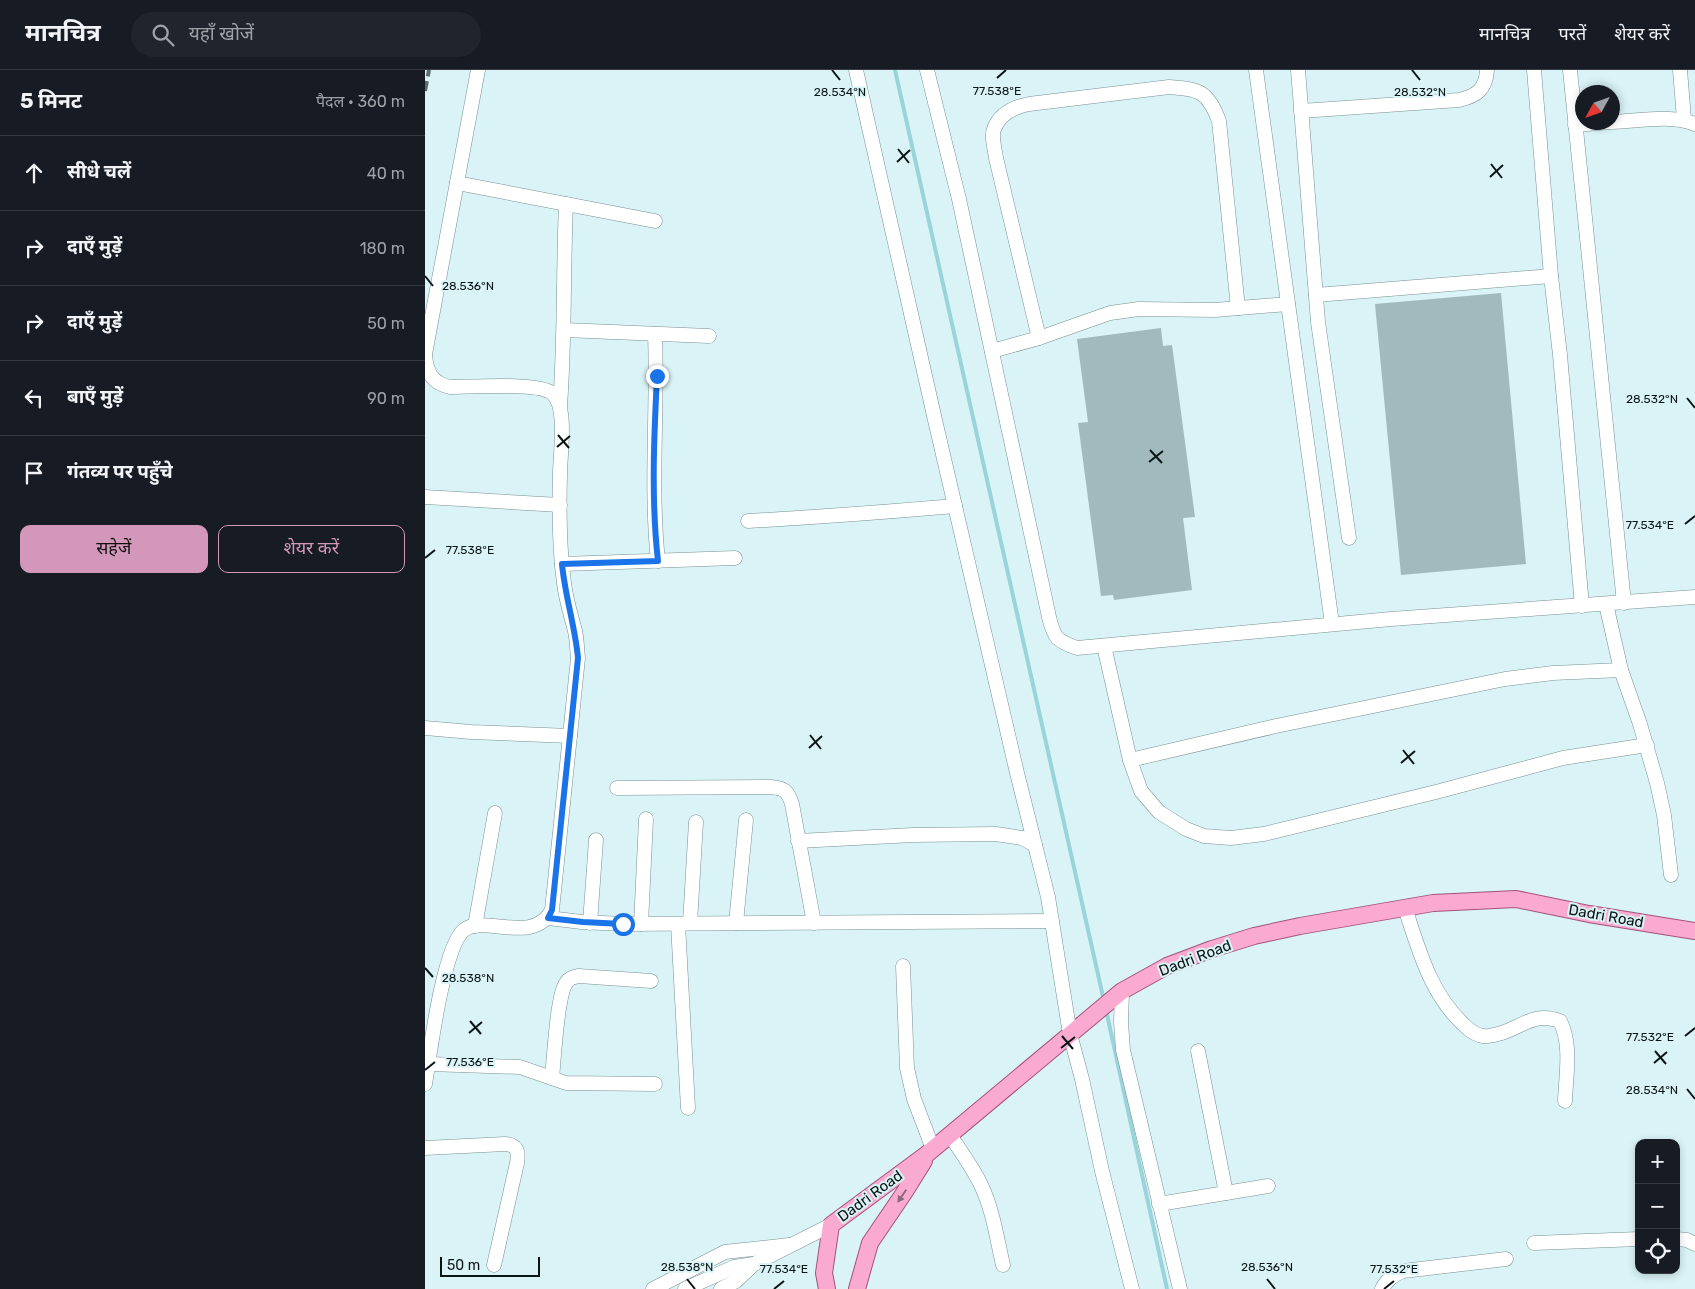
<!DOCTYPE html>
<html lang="hi">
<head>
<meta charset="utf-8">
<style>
	body { margin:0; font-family:Rubik,"Noto Sans Devanagari",sans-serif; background:#20242c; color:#f1f3f6 }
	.controls { position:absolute; right:15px; bottom:15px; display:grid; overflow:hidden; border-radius:10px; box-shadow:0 2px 8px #0003 }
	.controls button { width:45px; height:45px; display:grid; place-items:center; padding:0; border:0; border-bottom:1px solid #363941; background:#171b24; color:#f1f3f6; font:25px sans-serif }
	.compass { position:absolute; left:1150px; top:15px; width:45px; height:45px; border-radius:50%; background:#171b24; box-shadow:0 2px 8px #0003; rotate:230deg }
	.scale { position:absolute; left:15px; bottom:12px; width:100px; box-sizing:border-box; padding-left:5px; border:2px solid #0c1516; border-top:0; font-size:14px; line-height:18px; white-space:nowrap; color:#0c1516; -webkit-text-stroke:4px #d9f3f6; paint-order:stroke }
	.stop { position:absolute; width:15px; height:15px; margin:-11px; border:4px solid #1a73e8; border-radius:50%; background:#fff }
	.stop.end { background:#1a73e8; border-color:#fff; box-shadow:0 1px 5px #0008 }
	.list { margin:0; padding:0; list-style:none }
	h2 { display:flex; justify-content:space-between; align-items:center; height:65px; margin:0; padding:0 20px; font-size:21px }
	h2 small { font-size:16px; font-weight:400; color:#9ea1a6 }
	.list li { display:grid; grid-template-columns:32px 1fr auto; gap:15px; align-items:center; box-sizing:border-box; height:75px; padding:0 20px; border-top:1px solid #363941 }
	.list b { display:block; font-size:19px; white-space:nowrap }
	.list em { font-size:16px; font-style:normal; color:#9ea1a6 }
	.actions { display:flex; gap:10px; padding:15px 20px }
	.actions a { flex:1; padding:11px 0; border:1px solid #d297b9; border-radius:10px; text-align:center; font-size:18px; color:#d297b9 }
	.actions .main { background:#d297b9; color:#111 }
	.icon { flex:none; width:28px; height:28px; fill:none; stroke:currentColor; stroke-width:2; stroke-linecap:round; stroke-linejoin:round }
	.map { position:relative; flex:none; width:1270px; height:1219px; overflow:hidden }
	header { display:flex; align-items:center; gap:30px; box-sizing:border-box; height:70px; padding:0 25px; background:#171b24; border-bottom:1px solid #363941 }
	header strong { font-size:24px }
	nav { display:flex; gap:28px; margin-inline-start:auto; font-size:18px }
	.search { width:350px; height:45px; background:#20242c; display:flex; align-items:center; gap:12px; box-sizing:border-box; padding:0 18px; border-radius:28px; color:#9ea1a6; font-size:19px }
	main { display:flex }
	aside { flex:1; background:#171b24 }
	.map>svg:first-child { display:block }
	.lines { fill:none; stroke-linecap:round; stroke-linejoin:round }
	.stream { stroke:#99d4db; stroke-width:4 }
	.building { fill:#a0babd }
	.minor-casing { stroke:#789093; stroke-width:15 }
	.major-casing { stroke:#a5517a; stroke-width:18 }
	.minor { stroke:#fff; stroke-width:14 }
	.major { stroke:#faaad0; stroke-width:16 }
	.rail { stroke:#5b6b6c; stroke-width:4; stroke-dasharray:10 5; stroke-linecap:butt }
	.oneway { fill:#8f677c }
	.route { stroke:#1a73e8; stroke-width:6 }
	.ticks { fill:none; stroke:#0c1516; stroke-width:2 }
	.labels { text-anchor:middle; stroke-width:4; stroke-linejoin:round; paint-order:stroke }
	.street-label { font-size:15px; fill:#0c1516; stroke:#d9f3f6 }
	.ticks-label { font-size:12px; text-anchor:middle; fill:#0c1516; stroke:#d9f3f6; stroke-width:4; stroke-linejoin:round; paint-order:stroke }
</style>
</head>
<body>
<header>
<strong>मानचित्र</strong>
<div class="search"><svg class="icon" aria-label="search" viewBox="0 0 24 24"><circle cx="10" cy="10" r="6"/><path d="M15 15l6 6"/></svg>यहाँ खोजें</div>
<nav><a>मानचित्र</a><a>परतें</a><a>शेयर करें</a></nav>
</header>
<main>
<aside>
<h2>5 मिनट<small>पैदल · 360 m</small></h2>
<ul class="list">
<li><svg class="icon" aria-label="ahead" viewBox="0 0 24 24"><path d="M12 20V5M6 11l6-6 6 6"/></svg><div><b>सीधे चलें</b></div><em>40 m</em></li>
<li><svg class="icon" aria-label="right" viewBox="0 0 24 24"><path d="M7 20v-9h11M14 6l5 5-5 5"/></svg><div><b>दाएँ मुड़ें</b></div><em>180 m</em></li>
<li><svg class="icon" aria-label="right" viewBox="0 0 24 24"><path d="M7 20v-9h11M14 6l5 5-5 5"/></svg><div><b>दाएँ मुड़ें</b></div><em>50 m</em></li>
<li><svg class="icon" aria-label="left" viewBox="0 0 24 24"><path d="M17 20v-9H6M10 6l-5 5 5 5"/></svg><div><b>बाएँ मुड़ें</b></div><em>90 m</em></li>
<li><svg class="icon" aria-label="arrive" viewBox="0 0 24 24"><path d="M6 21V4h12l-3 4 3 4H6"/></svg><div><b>गंतव्य पर पहुँचे</b></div></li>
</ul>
<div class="actions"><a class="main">सहेजें</a><a>शेयर करें</a></div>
</aside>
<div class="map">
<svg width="1270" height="1219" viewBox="0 0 1270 1219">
	<rect width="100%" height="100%" fill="#d9f3f6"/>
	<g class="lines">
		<g class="stream">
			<polyline points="470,0 679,931"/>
			<polyline points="681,940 742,1219"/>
		</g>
	</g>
	<g class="building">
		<polygon points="1076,223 1101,494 976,505 950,234"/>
		<polygon points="736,258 738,276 747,275 770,447 758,448 767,520 689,530 688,525 676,526 653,353 663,352 652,269"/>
	</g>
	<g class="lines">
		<g class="minor-casing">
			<g id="minor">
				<polyline points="431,0 510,350 592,703 623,827 645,964 657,1009 677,1101 707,1219"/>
				<path d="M502 0 534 129 624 547C629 568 632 571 652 578L966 549 1270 527"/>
				<polyline points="831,0 907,554"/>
				<polyline points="873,0 893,252 924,468"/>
				<polyline points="1109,0 1126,206 1135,285 1157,536"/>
				<polyline points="1145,0 1199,533"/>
				<polyline points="1255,0 1259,49"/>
				<path d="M876 41 1034 30C1051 26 1061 20 1062 0"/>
				<path d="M1188 52C1214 51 1245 44 1270 54"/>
				<polyline points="1150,55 1185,52"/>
				<polyline points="32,113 230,151"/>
				<polyline points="891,225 1126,206"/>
				<polyline points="139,260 284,266"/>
				<path d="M230 264C233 339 225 415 233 491"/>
				<path d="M614 268 571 88C570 80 566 66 569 59 575 43 589 37 604 34L744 17C774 19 783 21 794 51L813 238"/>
				<polyline points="567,281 614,268 685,243 714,239 790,240 863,234"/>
				<path d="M135 336C140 269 138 202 141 134"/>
				<polyline points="0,427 135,435"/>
				<path d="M323 451C393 447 461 442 530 436"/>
				<polyline points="137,494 310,488"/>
				<polyline points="1181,534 1196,600 1215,654 1232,713 1239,745 1246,805"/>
				<polyline points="679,576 705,690 716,721 734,742 761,759 779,766 806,768 839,764 1011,722 1138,688 1222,675"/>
				<polyline points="0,658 46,662 145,666"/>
				<polyline points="705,690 851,656 1080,609 1128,603 1196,600"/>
				<path d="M192 718 346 717C359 718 363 721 367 734L389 853"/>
				<polyline points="373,771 488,765 571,764 597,768 610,775"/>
				<path d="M980 838C994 880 1005 923 1038 954 1043 959 1050 965 1058 966 1062 967 1069 965 1073 964 1097 958 1108 941 1135 951 1147 975 1141 1004 1140 1031"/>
				<polyline points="123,848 157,852 198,854 627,851"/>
				<polyline points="165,853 171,770"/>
				<polyline points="265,853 271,752"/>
				<polyline points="311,853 321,750"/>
				<polyline points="216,854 221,749"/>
				<polyline points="253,854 263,1038"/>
				<polyline points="50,856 70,743"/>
				<polyline points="478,896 482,998 489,1029 508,1079"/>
				<polyline points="697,921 696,952 698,980 755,1219"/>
				<polyline points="773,981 801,1123"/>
				<polyline points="4,994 95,997 141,1013 230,1014"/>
				<path d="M127 1008C129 989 132 926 141 913 144 908 148 907 154 906L226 911"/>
				<path d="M0 1014C5 984 18 877 39 860 59 844 108 876 127 840L153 588C152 579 152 570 150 561 146 545 141 530 139 513 134 477 134 440 135 404 135 384 143 336 127 323 113 312 45 317 25 317 7 313 1 302 0 284L53 0"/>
				<path d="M525 1065C536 1082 548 1098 556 1115 568 1140 572 1169 578 1195"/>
				<path d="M0 1078 80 1074C92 1075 94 1081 92 1093L69 1195"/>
				<polyline points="734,1134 843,1116"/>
				<polyline points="1251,1169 1262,1170 1270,1174"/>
				<polyline points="1109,1173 1214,1169"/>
				<polyline points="228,1219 300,1182 364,1175"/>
				<polyline points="260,1219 309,1197 329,1194"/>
				<polyline points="296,1219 311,1211 329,1194 406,1155"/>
				<path d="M957 1219C962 1209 969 1205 978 1201L1081 1189"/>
			</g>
		</g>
		<g class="major-casing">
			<g id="major">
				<polyline points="402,1219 399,1203 406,1155 502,1084 697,921 742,896 787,879 829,866 875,856 1008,833 1091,829 1164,844 1270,861"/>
				<polyline points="432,1219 445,1173 479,1123 499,1091"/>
			</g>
		</g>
		<use href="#minor" class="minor"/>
		<use href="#major" class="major"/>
		<polyline class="rail" points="0,21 4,0"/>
	</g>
	<defs><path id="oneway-solid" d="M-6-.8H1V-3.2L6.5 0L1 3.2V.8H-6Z" transform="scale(1.25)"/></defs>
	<use class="oneway" href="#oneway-solid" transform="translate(477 1126) rotate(124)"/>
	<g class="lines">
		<path class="route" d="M198 854 158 852 123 848 127 840 153 588C150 556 140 526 137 494L233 491C226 429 229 367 232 306"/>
	</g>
	<path class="ticks" d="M407 0 415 10M987 0 995 10M572 8 581 0M473 79 484 93M472 92 485 80M1066 94 1077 108M1065 107 1078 95M0 206 8 216M1262 328 1270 338M133 365 144 378M132 377 145 366M725 380 737 393M724 392 738 381M1260 454 1270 446M0 488 10 480M385 665 396 679M384 678 397 666M978 680 989 694M976 693 990 681M0 898 8 907M45 951 56 964M44 963 57 952M637 966 648 979M1260 966 1270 958M636 978 650 967M1230 981 1241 994M1229 993 1242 982M0 1000 10 992M1262 1019 1270 1029M262 1209 270 1219M842 1209 850 1219M349 1219 359 1211M959 1219 969 1211"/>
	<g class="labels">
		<g class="street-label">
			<text transform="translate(1181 846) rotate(10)" y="5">Dadri Road</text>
			<text transform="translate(770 888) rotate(-21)" y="5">Dadri Road</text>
			<text transform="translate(445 1126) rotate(-36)" y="5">Dadri Road</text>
		</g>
	</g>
	<g class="ticks-label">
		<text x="572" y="25">77.538°E</text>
		<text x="415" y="26">28.534°N</text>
		<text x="995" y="26">28.532°N</text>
		<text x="43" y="220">28.536°N</text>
		<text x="1227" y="333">28.532°N</text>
		<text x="1225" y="459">77.534°E</text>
		<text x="45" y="484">77.538°E</text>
		<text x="43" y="912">28.538°N</text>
		<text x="1225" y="971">77.532°E</text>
		<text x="45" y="996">77.536°E</text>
		<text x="1227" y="1024">28.534°N</text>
		<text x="262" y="1201">28.538°N</text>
		<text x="842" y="1201">28.536°N</text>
		<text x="359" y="1203">77.534°E</text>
		<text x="969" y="1203">77.532°E</text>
	</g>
</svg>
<div class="controls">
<button>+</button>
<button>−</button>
<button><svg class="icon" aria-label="locate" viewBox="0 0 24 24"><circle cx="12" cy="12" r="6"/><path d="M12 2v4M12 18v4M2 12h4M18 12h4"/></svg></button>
</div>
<svg class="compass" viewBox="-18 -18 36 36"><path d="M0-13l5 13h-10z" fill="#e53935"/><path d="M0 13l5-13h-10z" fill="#9ea1a6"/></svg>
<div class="scale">50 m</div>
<div class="stop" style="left:198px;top:854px"></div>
<div class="stop end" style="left:232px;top:306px"></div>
</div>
</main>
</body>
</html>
